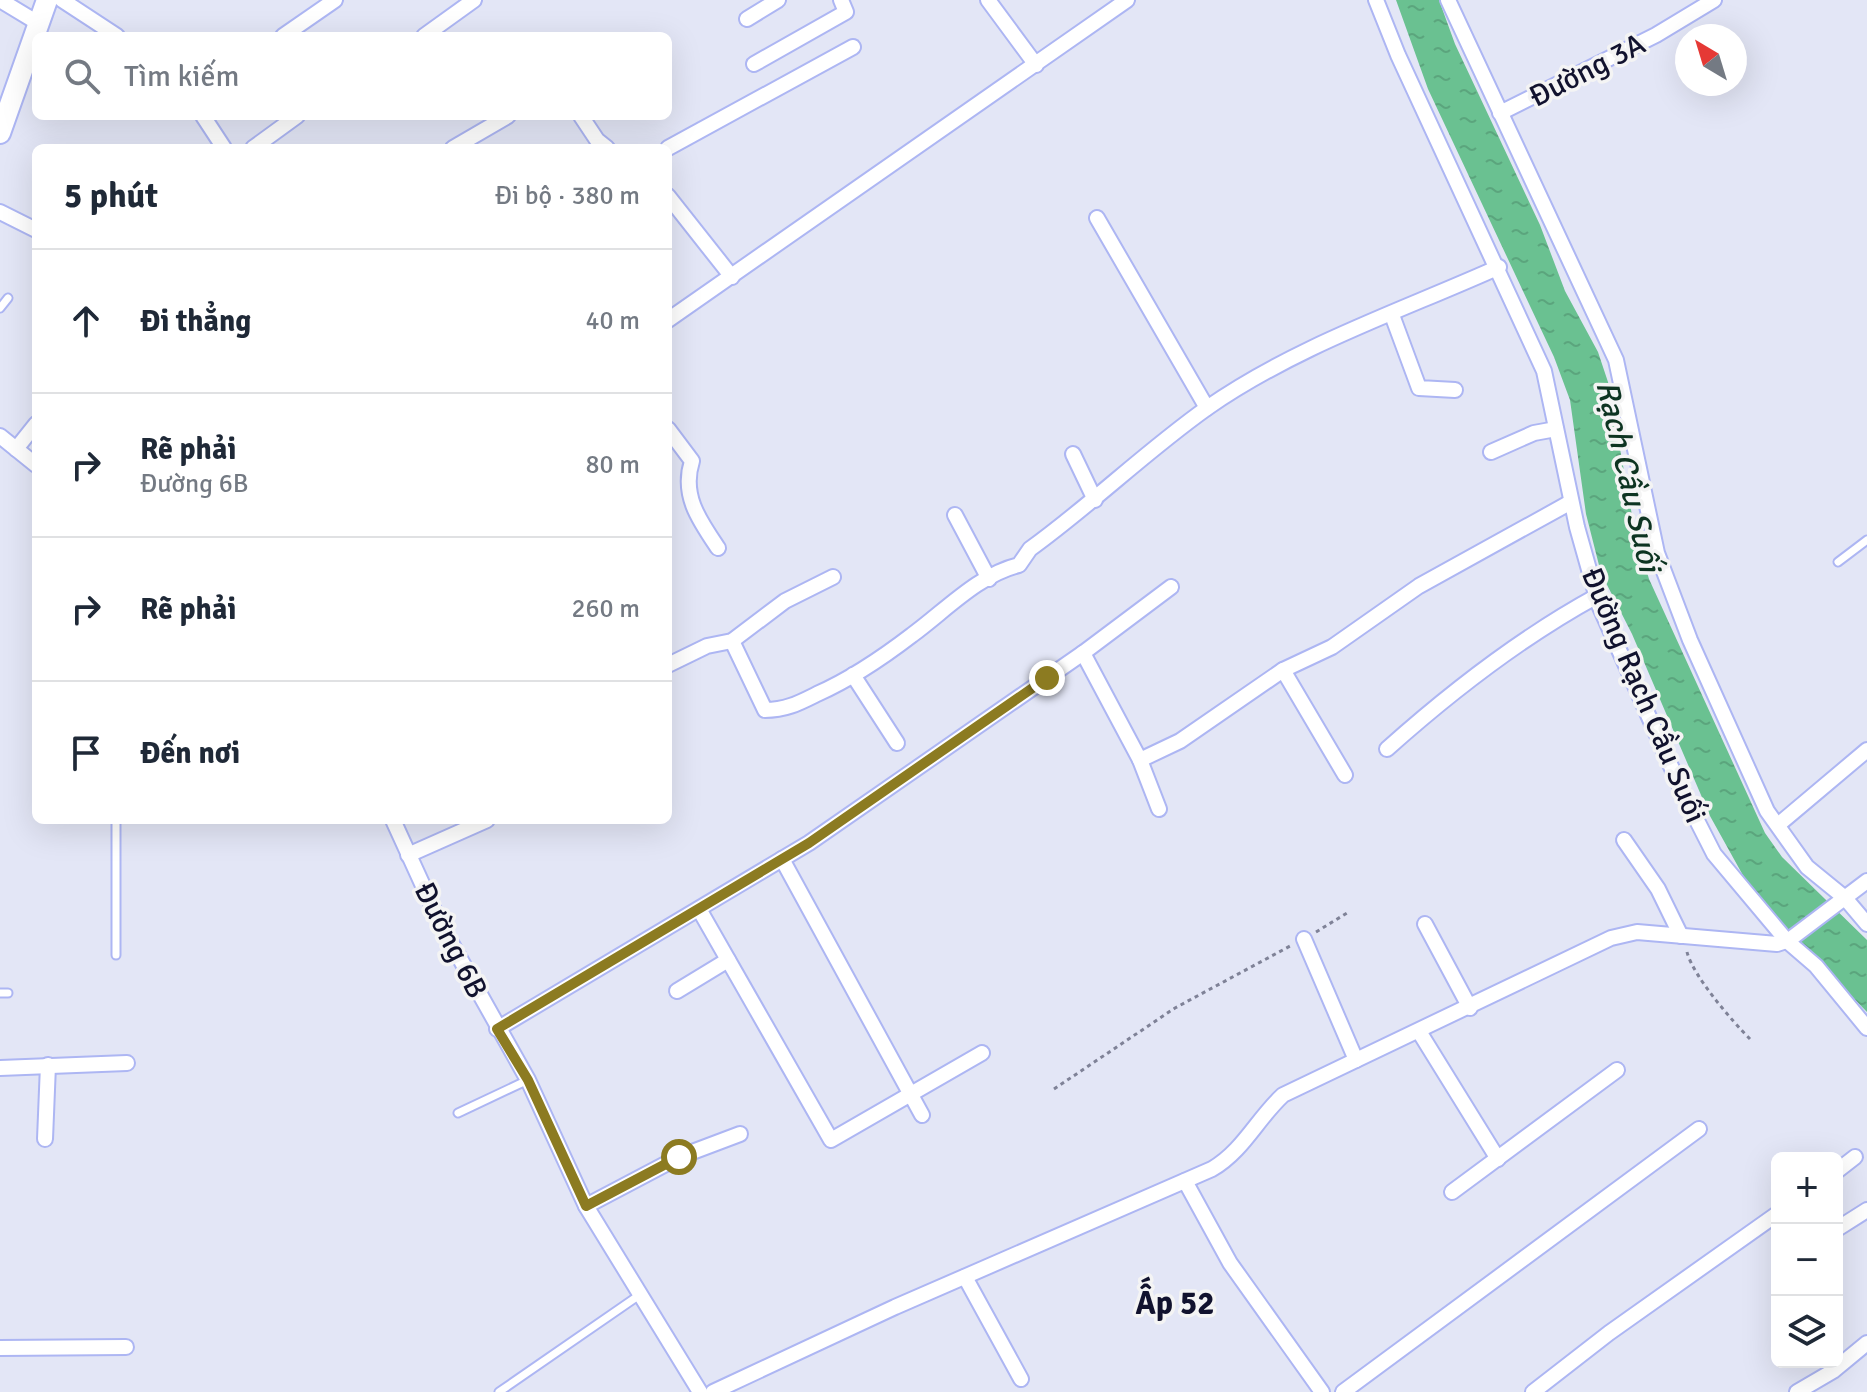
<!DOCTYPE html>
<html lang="vi">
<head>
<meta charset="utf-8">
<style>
	body { margin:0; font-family:Signika,sans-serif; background:#f6f6f7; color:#1f2937 }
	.controls { position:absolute; right:24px; bottom:24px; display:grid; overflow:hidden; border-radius:12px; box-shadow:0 8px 32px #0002 }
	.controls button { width:72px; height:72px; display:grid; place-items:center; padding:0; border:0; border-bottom:2px solid #e0e1e3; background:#fff; color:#1f2937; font:40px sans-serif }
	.compass { position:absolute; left:1675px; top:24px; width:72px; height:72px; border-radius:50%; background:#fff; box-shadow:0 8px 32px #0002; rotate:322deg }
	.stop { position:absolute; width:24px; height:24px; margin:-18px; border:6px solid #8c7b21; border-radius:50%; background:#fff }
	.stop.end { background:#8c7b21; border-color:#fff; box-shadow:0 2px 8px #0008 }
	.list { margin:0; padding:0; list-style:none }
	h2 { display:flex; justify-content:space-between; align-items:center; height:104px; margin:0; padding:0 32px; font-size:34px }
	h2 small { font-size:26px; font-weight:400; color:#747a83 }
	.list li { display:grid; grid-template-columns:52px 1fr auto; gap:24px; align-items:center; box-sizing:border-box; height:144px; padding:0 32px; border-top:2px solid #e0e1e3 }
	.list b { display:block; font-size:30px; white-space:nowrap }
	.list p { margin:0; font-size:26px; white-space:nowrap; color:#747a83 }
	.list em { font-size:26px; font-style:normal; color:#747a83 }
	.icon { flex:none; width:44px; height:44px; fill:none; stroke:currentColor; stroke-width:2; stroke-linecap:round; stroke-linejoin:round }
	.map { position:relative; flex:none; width:1867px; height:1392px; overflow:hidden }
	.search { position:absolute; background:#fff; box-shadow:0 8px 32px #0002; left:32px; top:32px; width:640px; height:88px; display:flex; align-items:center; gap:20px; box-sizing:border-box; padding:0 28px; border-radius:12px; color:#747a83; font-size:30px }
	.panel { position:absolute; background:#fff; box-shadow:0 8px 32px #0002; left:32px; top:144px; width:640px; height:680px; border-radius:12px }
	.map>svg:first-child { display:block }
	.water { fill:url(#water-ripples) }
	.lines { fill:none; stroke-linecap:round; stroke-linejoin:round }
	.service-casing { stroke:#adb6f3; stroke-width:11 }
	.minor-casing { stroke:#adb6f3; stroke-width:18 }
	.secondary-casing { stroke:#adb6f3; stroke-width:24 }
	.path { stroke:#7f8297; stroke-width:3; stroke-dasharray:4 4; stroke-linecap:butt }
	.service { stroke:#fff; stroke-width:7 }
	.minor { stroke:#fff; stroke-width:14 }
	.secondary { stroke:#fff; stroke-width:20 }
	.route { stroke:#8c7b21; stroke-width:10 }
	.labels { text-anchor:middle; stroke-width:7; stroke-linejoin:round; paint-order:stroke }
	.street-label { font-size:30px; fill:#11122e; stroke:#f4f4f4 }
	.water-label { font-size:32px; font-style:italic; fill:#0d3421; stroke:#f4f4f4 }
	.neighbourhood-label { font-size:32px; font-weight:bold; fill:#11122e; stroke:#f4f4f4 }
</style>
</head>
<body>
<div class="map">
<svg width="1867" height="1392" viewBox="0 0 1867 1392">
	<defs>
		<pattern id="water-ripples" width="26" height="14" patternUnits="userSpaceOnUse" patternTransform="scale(2)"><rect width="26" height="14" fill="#6ac191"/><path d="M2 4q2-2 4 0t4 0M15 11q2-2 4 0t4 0" fill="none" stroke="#5ba57d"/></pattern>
	</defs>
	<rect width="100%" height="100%" fill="#e3e6f6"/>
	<polygon class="water" points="1396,0 1439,0 1455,44 1540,225 1565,291 1598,352 1608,382 1635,532 1649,579 1765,833 1782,857 1867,940 1867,1012 1783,927 1745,879 1710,816 1632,634 1601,573 1586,514 1570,400 1554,357 1428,89"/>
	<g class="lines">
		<g class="service-casing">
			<g id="service">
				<polyline points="0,308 8,298"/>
				<polyline points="1838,562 1867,540"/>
				<polyline points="116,955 116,820"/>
				<polyline points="0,993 8,993"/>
				<polyline points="458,1113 528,1080"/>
				<polyline points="499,1392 638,1296"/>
			</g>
		</g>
		<g class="minor-casing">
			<g id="minor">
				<polyline points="0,0 38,23"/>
				<polyline points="62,0 117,36"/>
				<polyline points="988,0 1036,65"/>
				<polyline points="1376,0 1398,55 1544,371 1577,527 1599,605 1682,791 1714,854 1787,941 1816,966 1867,1028"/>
				<polyline points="1448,0 1616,360 1657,553 1690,640 1767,811 1807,867 1845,898 1867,924"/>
				<polyline points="747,19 778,0"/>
				<polyline points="283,36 335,0"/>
				<polyline points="424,36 474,0"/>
				<polyline points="754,64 846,12 841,0"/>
				<polyline points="1500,113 1656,35 1714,0"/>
				<polyline points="203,116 224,148"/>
				<polyline points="581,116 597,140 607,148"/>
				<polyline points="253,148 297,116"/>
				<polyline points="453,148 508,116"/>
				<polyline points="668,148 853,47"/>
				<polyline points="668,196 732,277"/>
				<polyline points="0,212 36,230"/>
				<polyline points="1097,218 1207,408"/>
				<polyline points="1392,315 1419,388 1455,390"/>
				<polyline points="668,320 1127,0"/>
				<path d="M668 429 692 461C681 495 699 520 718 548"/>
				<polyline points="0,436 36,465"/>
				<polyline points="16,449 36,424"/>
				<polyline points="1491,452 1534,433 1556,429"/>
				<polyline points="1073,454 1095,500"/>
				<polyline points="955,515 989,579"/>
				<path d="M732 641 765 710C786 710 799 703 817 694 851 679 882 658 912 635 945 611 978 575 1019 565L1030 549C1091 505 1145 452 1207 408 1296 346 1401 311 1499 267"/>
				<polyline points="1083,653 1140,760 1159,809"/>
				<polyline points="668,665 707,646 732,641 785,601 833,577"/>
				<polyline points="1283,670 1345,775"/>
				<polyline points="853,675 897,743"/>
				<path d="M1387 749C1452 691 1520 638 1597 596"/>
				<polyline points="1140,760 1180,741 1283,670 1332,647 1419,586 1571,502"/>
				<polyline points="393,820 440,923 528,1080 586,1206 700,1392"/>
				<polyline points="1778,825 1867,750"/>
				<polyline points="1624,840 1658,889 1681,936"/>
				<polyline points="408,855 487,820"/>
				<polyline points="782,859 922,1115"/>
				<polyline points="699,909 831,1140 982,1053"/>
				<polyline points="1425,924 1470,1008"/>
				<polyline points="1304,939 1356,1060"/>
				<polyline points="677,991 728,960"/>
				<polyline points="497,1029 809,843 1083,653 1171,587"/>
				<polyline points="1420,1033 1498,1159"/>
				<polyline points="0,1068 127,1063"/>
				<polyline points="45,1139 48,1065"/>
				<polyline points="1837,1171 1855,1157"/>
				<polyline points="1185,1181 1230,1263 1322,1392"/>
				<polyline points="1452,1192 1617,1070"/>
				<polyline points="586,1206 679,1157 740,1134"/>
				<polyline points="1837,1229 1867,1210"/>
				<polyline points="965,1277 1021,1379"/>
				<polyline points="0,1348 126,1347"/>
				<path d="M713 1392 895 1307 1212 1169C1243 1151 1257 1119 1283 1095L1611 938 1637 932 1777 944 1789 940 1867 881"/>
				<polyline points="1343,1392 1699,1129"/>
				<polyline points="1533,1392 1609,1333 1777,1214"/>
				<polyline points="1797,1392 1833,1371 1867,1343"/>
			</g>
		</g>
		<g class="secondary-casing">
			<polyline id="secondary" points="0,133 47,0"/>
		</g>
		<g class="path">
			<polyline points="1316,932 1347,913"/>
			<path d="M1687 952C1693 976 1732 1021 1751 1040"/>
			<polyline points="1054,1089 1175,1008 1292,945"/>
		</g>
		<use href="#service" class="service"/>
		<use href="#minor" class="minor"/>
		<use href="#secondary" class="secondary"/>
	</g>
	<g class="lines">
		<polyline class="route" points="679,1157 586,1206 528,1080 497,1029 809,843 1047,678"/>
	</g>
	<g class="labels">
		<g class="street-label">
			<text transform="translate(1587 70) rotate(-27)" y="10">Đường 3A</text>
			<text transform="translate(1644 695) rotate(67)" y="10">Đường Rạch Cầu Suối</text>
			<text transform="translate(451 940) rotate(63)" y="10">Đường 6B</text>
		</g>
		<g class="water-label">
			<text transform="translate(1629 476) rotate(77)" y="11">Rạch Cầu Suối</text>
		</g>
		<g class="neighbourhood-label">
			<text x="1175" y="1314">Ấp 52</text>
		</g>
	</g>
</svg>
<div class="controls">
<button>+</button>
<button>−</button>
<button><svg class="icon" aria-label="layers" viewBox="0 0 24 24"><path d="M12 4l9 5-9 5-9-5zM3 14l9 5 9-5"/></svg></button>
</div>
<svg class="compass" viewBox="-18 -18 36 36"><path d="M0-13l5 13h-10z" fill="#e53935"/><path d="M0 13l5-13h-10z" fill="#747a83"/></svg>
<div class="stop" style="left:679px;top:1157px"></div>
<div class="stop end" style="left:1047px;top:678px"></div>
<div class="search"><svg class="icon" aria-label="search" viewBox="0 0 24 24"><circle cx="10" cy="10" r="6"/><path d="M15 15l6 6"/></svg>Tìm kiếm</div>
<section class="panel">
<h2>5 phút<small>Đi bộ · 380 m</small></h2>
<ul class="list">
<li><svg class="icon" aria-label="ahead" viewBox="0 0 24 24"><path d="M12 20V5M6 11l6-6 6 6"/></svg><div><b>Đi thẳng</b></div><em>40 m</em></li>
<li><svg class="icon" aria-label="right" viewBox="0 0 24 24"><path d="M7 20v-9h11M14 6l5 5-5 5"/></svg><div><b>Rẽ phải</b><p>Đường 6B</p></div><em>80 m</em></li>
<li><svg class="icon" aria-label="right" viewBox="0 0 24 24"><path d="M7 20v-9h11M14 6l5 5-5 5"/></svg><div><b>Rẽ phải</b></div><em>260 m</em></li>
<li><svg class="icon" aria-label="arrive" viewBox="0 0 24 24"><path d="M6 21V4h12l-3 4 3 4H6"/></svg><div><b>Đến nơi</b></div></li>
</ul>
</section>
</div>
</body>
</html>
